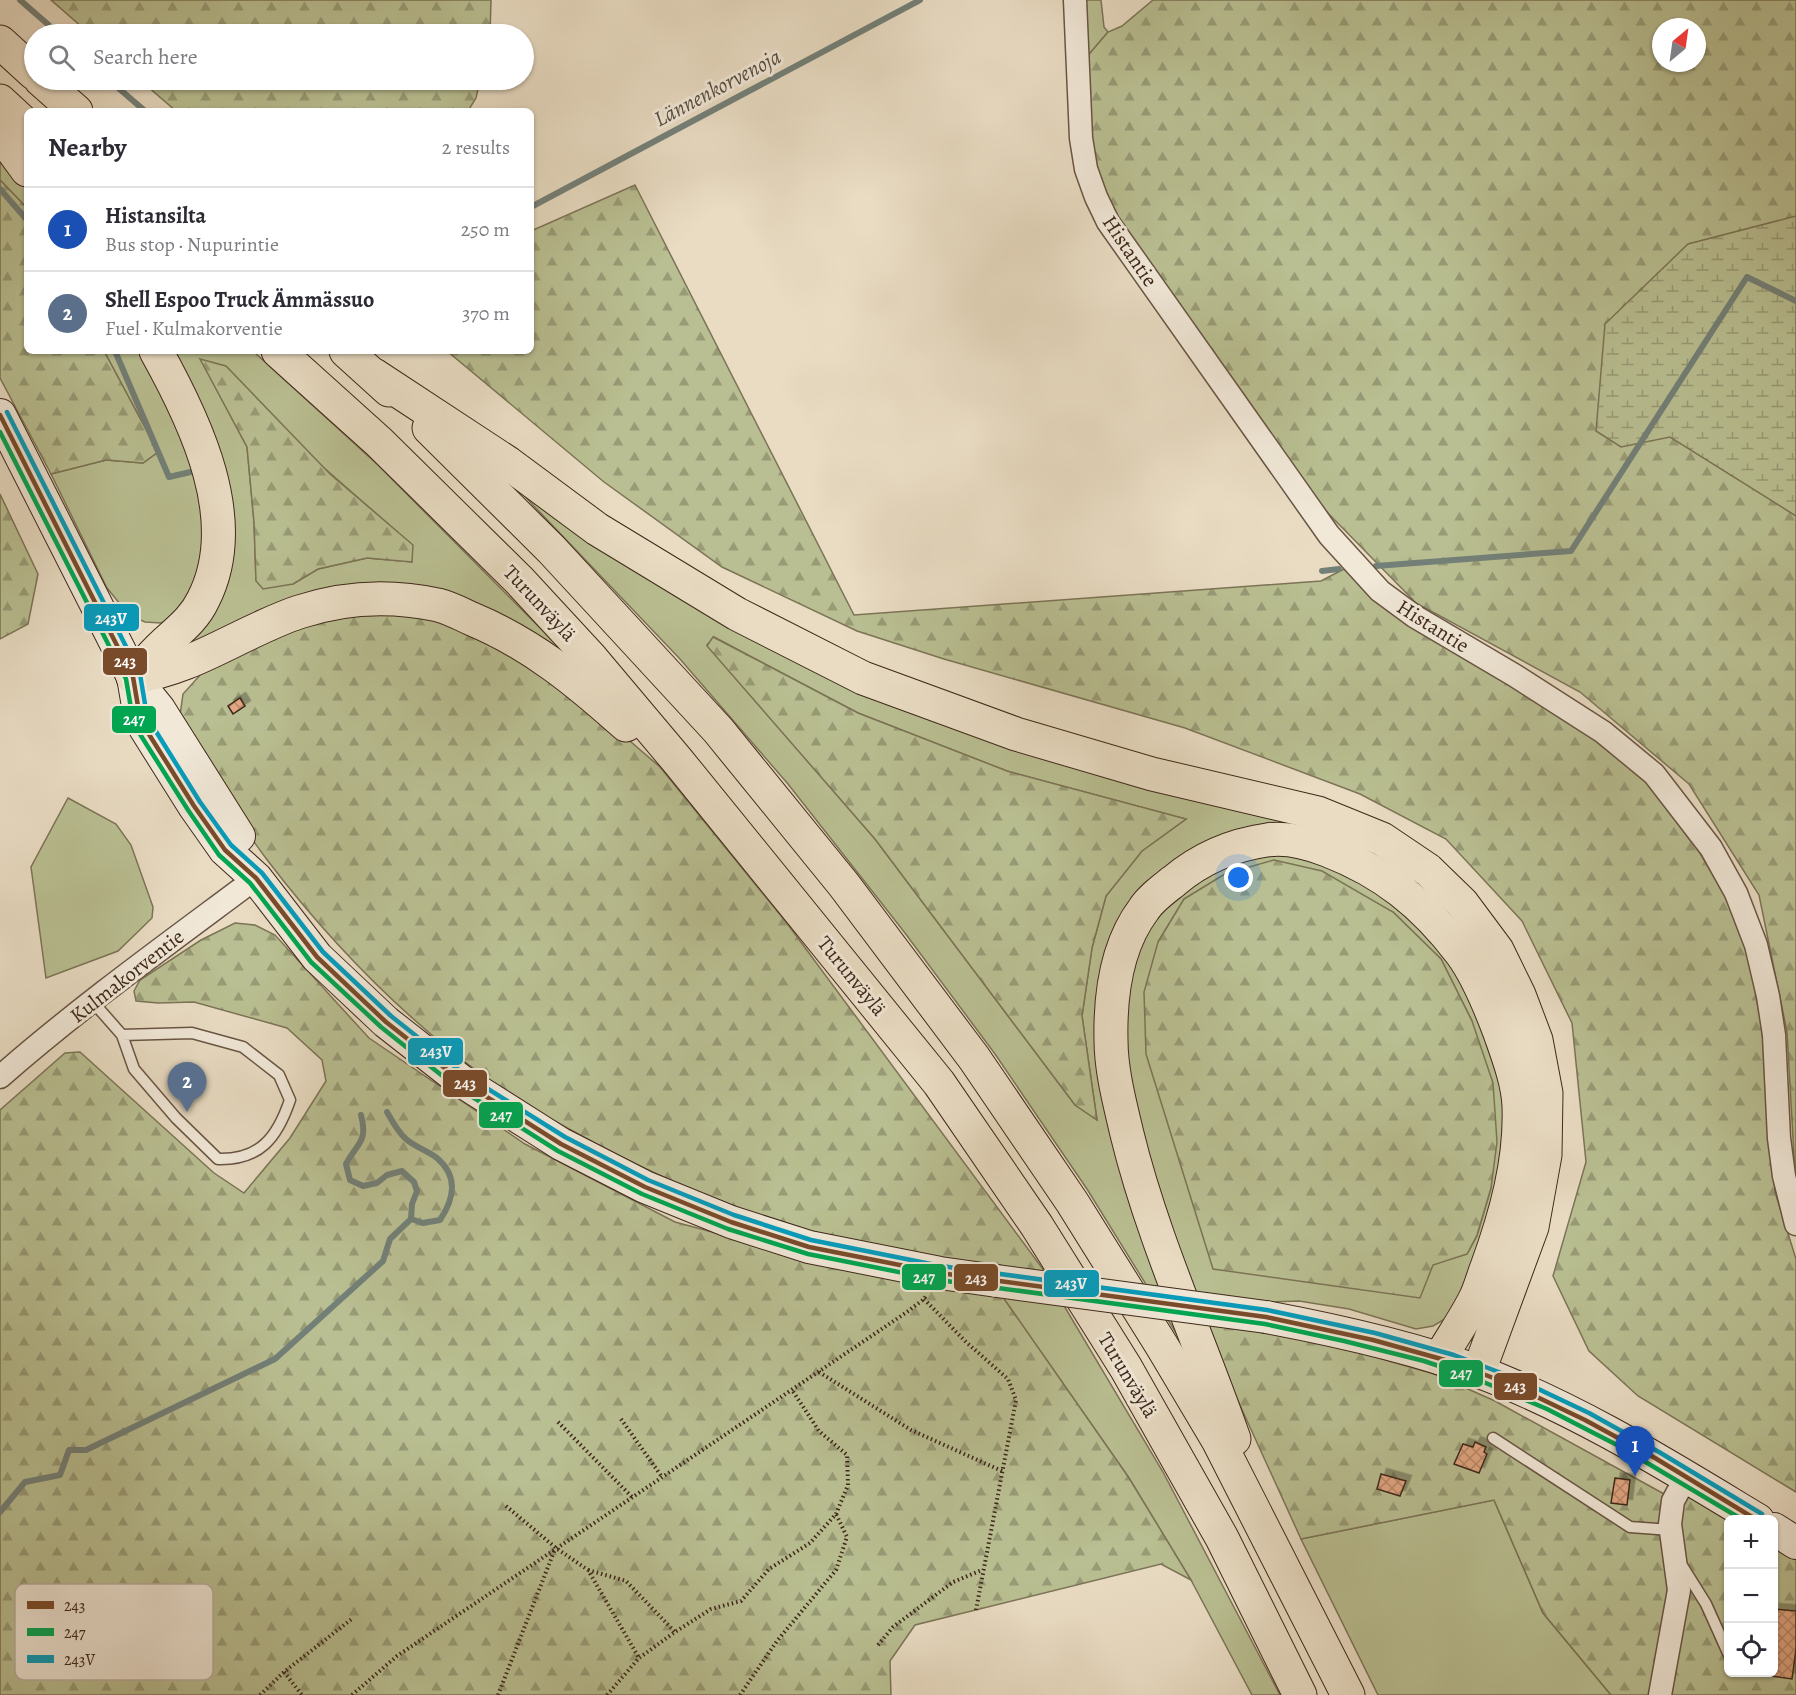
<!DOCTYPE html>
<html lang="en">
<head>
<meta charset="utf-8">
<style>
	body { margin:0; font-family:Alegreya,serif; background:#f7f7f7; color:#2b2b33 }
	.controls { position:absolute; right:18px; bottom:18px; display:grid; overflow:hidden; border-radius:9px; box-shadow:0 2px 4px #0004 }
	.controls button { width:54px; height:54px; display:grid; place-items:center; padding:0; border:0; border-bottom:2px solid #e1e1e2; background:#fff; color:#2b2b33; font:30px sans-serif }
	.compass { position:absolute; left:1652px; top:18px; width:54px; height:54px; border-radius:50%; background:#fff; box-shadow:0 2px 4px #0004; rotate:29deg }
	.you { position:absolute; left:1239px; top:878px; width:21px; height:21px; margin:-15px; border:4px solid #fff; border-radius:50%; background:#1a73e8; box-shadow:0 0 0 9px #1a73e833 }
	.badge { display:grid; place-items:center; width:39px; height:39px; border-radius:50%; background:#8f2418; color:#fff; font-size:20px; font-weight:700 }
	.pin { position:absolute; translate:-50% -50px; filter:drop-shadow(0 2px 3px #0008) }
	.pin::after { content:''; position:absolute; top:32px; width:21px; height:18px; background:inherit; clip-path:polygon(0 0,100% 0,50% 100%) }
	.list { margin:0; padding:0; list-style:none }
	h2 { display:flex; justify-content:space-between; align-items:center; height:78px; margin:0; padding:0 24px; font-size:26px }
	h2 small { font-size:20px; font-weight:400; color:#7c7c81 }
	.list li { display:grid; grid-template-columns:39px 1fr auto; gap:18px; align-items:center; box-sizing:border-box; height:84px; padding:0 24px; border-top:2px solid #e1e1e2 }
	.list b { display:block; font-size:22px; white-space:nowrap }
	.list p { margin:0; font-size:20px; white-space:nowrap; color:#7c7c81 }
	.list em { font-size:20px; font-style:normal; color:#7c7c81 }
	.icon { flex:none; width:33px; height:33px; fill:none; stroke:currentColor; stroke-width:2; stroke-linecap:round; stroke-linejoin:round }
	.map { position:relative; flex:none; width:1796px; height:1695px; overflow:hidden }
	.search { position:absolute; background:#fff; box-shadow:0 2px 4px #0004; left:24px; top:24px; width:510px; height:66px; display:flex; align-items:center; gap:15px; box-sizing:border-box; padding:0 21px; border-radius:33px; color:#7c7c81; font-size:22px }
	.panel { position:absolute; background:#fff; box-shadow:0 2px 4px #0004; left:24px; top:108px; width:510px; height:246px; border-radius:9px }
	.map>svg:first-child { display:block }
	.green { fill:#b9bf92; stroke:#7c7456; stroke-width:1.5; fill-rule:evenodd }
	.forest { fill:url(#forest-firs); stroke:#7c7456; stroke-width:1.5; fill-rule:evenodd }
	.wetland { fill:url(#wetland-marsh); stroke:#7c7456; stroke-width:1.5 }
	.lines { fill:none; stroke-linecap:round; stroke-linejoin:round }
	.stream { stroke:#738078; stroke-width:6 }
	.building { fill:url(#building-cross-hatch); stroke:#3e281a; stroke-width:1.5; filter:url(#shadow) }
	.service-casing { stroke:#695544; stroke-width:13 }
	.minor-casing { stroke:#695544; stroke-width:25 }
	.secondary-casing { stroke:#3e281a; stroke-width:34 }
	.motorway-casing { stroke:#3e281a; stroke-width:35 }
	.path { stroke:#3e281a; stroke-width:4; stroke-dasharray:1.5 3; stroke-linecap:butt }
	.service { stroke:#f1e8d8; stroke-width:10 }
	.minor { stroke:#f1e8d8; stroke-width:22 }
	.secondary { stroke:#f1e8d8; stroke-width:32 }
	.motorway { stroke:#e9dcc3; stroke-width:33 }
	.secondary-bridge-casing { stroke:#3e281a; stroke-width:34; stroke-linecap:butt }
	.secondary-bridge { stroke:#f1e8d8; stroke-width:32 }
	.bus-1-casing { stroke:#f1e8d8; stroke-width:9 }
	.bus-2-casing { stroke:#f1e8d8; stroke-width:9 }
	.bus-3-casing { stroke:#f1e8d8; stroke-width:9 }
	.bus-1 { stroke:#7a4b2a; stroke-width:4.5 }
	.bus-2 { stroke:#00a651; stroke-width:4.5 }
	.bus-3 { stroke:#069cbc; stroke-width:4.5 }
	.labels { text-anchor:middle; stroke-width:6; stroke-linejoin:round; paint-order:stroke }
	.street-label { font-size:21px; fill:#3e281a; stroke:#f1e8d8 }
	.water-label { font-size:22px; font-style:italic; fill:#544d41; stroke:#f1e8d8 }
	.key { fill:#f1e8d8; stroke:#bbae9f; stroke-width:1.5 }
	.key-label { font-size:16px; fill:#3e281a }
	.line-badge { stroke:#f1e8d8; stroke-width:2 }
	.badge-label { font-size:16px; text-anchor:middle; font-weight:bold; fill:#fff }
</style>
</head>
<body>
<div class="map">
<svg width="1796" height="1695" viewBox="0 0 1796 1695">
	<defs>
		<pattern id="forest-firs" width="22" height="20" patternUnits="userSpaceOnUse" patternTransform="scale(1.5)"><rect width="22" height="20" fill="#b9bf92"/><path d="M5 1l3.5 6h-7zM16 11l3.5 6h-7z" fill="#989b76"/></pattern>
		<pattern id="wetland-marsh" width="20" height="14" patternUnits="userSpaceOnUse" patternTransform="scale(1.5)"><rect width="20" height="14" fill="#b9bf92"/><path d="M1 5h8M5 5V1M11 12h8M15 12V8" fill="none" stroke="#989b76"/></pattern>
		<pattern id="building-cross-hatch" width="8" height="8" patternUnits="userSpaceOnUse" patternTransform="scale(1.5)"><rect width="8" height="8" fill="#e3a783"/><path d="M0 0l8 8M0 8l8-8" fill="none" stroke="#b9886a"/></pattern>
		<filter id="shadow"><feDropShadow dx="5.5" dy="-5.5" stdDeviation="0" flood-color="#0004"/></filter>
	</defs>
	<rect width="100%" height="100%" fill="#e9dcc3"/>
	<filter id="stains"><feTurbulence type="fractalNoise" baseFrequency=".00333" numOctaves="4"/><feColorMatrix values="0 0 0 0 .2 0 0 0 0 .09 0 0 0 0 .02 0 0 0 .5 -.17"/></filter>
	<radialGradient id="worn" r=".72"><stop offset=".6" stop-color="#630" stop-opacity="0"/><stop offset="1" stop-color="#630" stop-opacity=".3"/></radialGradient>
	<g class="green">
		<polygon points="1083,0 1101,0 1104,27 1108,32 1085,59"/>
		<polygon points="0,154 27,185 27,208 0,180"/>
		<polygon points="104,351 142,351 170,402 207,499 200,576 174,618 161,623 145,622 129,615 107,588 51,474 106,460 143,463 158,452"/>
		<path d="M167 351H253L378 465 557 645 555 648 170 653 223 564ZM201 360 412 545V562L367 558 318 569 293 584 256 580 254 522 247 447Z"/>
		<path d="M513 479C565 516 616 553 670 586 706 608 745 627 783 647 817 664 851 682 886 696 927 713 971 730 1013 743 1073 762 1136 775 1197 791 1245 804 1296 811 1343 831 1396 854 1442 892 1476 939 1484 949 1492 959 1498 970 1553 1066 1543 1168 1507 1269 1498 1293 1490 1317 1479 1340L1472 1341 1469 1332C1494 1270 1521 1211 1526 1143 1531 1066 1502 989 1456 928 1440 907 1416 889 1394 873 1356 845 1311 827 1264 830 1240 832 1218 843 1197 853 1142 880 1111 935 1104 996 1102 1010 1103 1026 1104 1041 1108 1144 1157 1256 1191 1353L1189 1354 1087 1189 995 1054 905 933 788 784 680 659 511 482ZM714 637 858 713 1007 771 1186 819 1142 851 1106 896 1092 948 1082 1016 1097 1120 1075 1105 875 839 707 645Z"/>
		<polygon points="68,798 116,824 131,845 153,907 152,918 118,951 46,978 31,867"/>
		<path d="M1316 852 1420 914 1489 1022 1508 1129 1487 1242 1450 1316 1433 1326 1416 1329 1349 1309 1299 1301 1268 1302 1189 1291 1121 1064 1122 990 1146 920 1238 854ZM1225 874 1393 912 1441 959 1472 1021 1491 1188 1477 1236 1467 1254 1433 1264 1158 942 1184 899Z"/>
		<polygon points="1002,1296 1063,1304 1163,1472 1280,1695 1252,1695 1191,1580 1129,1478"/>
		<polygon points="1494,1500 1543,1613 1611,1695 1378,1695 1301,1539"/>
	</g>
	<g class="forest">
		<polygon points="51,0 491,0 490,34 90,34"/>
		<path d="M1153 0H1796V1191L1787 1032 1759 895 1689 784 1580 692 1416 603 1320 505 1109 207 1089 137 1085 59 1108 32 1122 26ZM1661 27H1697V63H1661Z"/>
		<polygon points="140,80 480,80 476,98 468,111 176,111"/>
		<polygon points="0,180 27,208 27,351 104,351 158,452 143,463 106,460 51,474 0,378"/>
		<polygon points="635,185 854,615 1321,581 1344,569 1378,602 1583,731 1645,780 1700,853 1731,906 1748,953 1762,1029 1775,1192 1796,1259 1796,1492 1638,1396 1589,1351 1553,1276 1586,1162 1572,1023 1522,921 1446,839 1360,794 1185,728 944,659 857,631 722,567 604,482 447,351 531,351 531,231"/>
		<polygon points="200,359 226,366 330,474 413,545 412,562 367,558 318,569 293,584 263,589 256,581 254,522 247,447"/>
		<polygon points="0,494 38,574 28,624 0,639"/>
		<path d="M392 607 487 636 572 691 660 767 786 922 1045 1272C984 1264 922 1256 861 1243 759 1222 662 1181 571 1130 542 1114 512 1097 485 1077 403 1017 330 942 268 861 238 822 213 778 186 737L180 715 183 694 201 674 326 613Z"/>
		<polygon points="713,637 858,713 1007,771 1186,819 1142,851 1106,896 1092,948 1082,1016 1097,1120 1075,1105 875,839 707,646"/>
		<polygon points="1274,860 1322,871 1393,912 1441,959 1472,1021 1493,1083 1497,1142 1491,1188 1477,1235 1467,1254 1433,1265 1420,1298 1213,1269 1146,1054 1144,992 1158,942 1184,899 1225,874"/>
		<polygon points="235,923 255,925 275,935 369,1038 525,1144 675,1222 838,1266 1002,1296 1129,1478 1191,1580 1161,1564 915,1625 890,1661 891,1695 0,1695 0,1110 65,1053 80,1052 214,1173 244,1193 290,1138 326,1081 322,1060 287,1028 194,1002 158,1003 136,1001 134,991 140,980 201,940"/>
		<polygon points="1202,1322 1306,1337 1434,1374 1495,1401 1666,1495 1672,1583 1651,1695 1611,1695 1543,1613 1494,1500 1301,1539"/>
		<polygon points="1690,1494 1728,1520 1728,1672 1774,1672 1774,1544 1796,1558 1796,1695 1664,1695 1680,1502"/>
	</g>
	<polygon class="wetland" points="1796,216 1796,516 1670,437 1621,447 1596,431 1605,324 1688,244"/>
	<g class="lines">
		<g class="stream">
			<polyline points="20,0 59,34"/>
			<polyline points="109,80 145,111"/>
			<polyline points="0,189 27,220"/>
			<polyline points="531,207 920,0"/>
			<polyline points="115,351 169,477 195,471"/>
			<polyline points="1376,566 1571,551 1747,277 1796,301"/>
			<polyline points="1322,571 1339,569"/>
			<path d="M361 1115C368 1142 358 1142 346 1164L350 1180 363 1186 377 1183 387 1175 402 1171 414 1182 417 1191 412 1204 411 1219"/>
			<path d="M0 1512 25 1482 60 1475 69 1450H86L275 1359 383 1261 390 1239 411 1219 423 1223 440 1220C454 1199 459 1177 437 1158 428 1151 415 1147 406 1139 398 1132 392 1121 387 1112"/>
		</g>
	</g>
	<g class="building">
		<polygon points="240,698 245,706 233,714 228,706"/>
		<polygon points="1475,1442 1486,1447 1484,1452 1487,1454 1479,1473 1454,1464 1463,1444 1473,1447"/>
		<polygon points="1381,1474 1406,1481 1400,1496 1377,1489"/>
		<polygon points="1615,1478 1630,1480 1627,1505 1611,1503"/>
		<polygon points="1774,1609 1796,1611 1796,1649 1792,1679 1757,1674 1774,1672"/>
	</g>
	<g class="lines">
		<g class="service-casing">
			<g id="service">
				<path d="M93 1002 122 1035 192 1033 243 1047 279 1075 290 1100C277 1138 260 1160 218 1159L176 1118 134 1069 122 1035"/>
				<polyline points="1493,1438 1630,1527 1671,1530"/>
				<polyline points="1681,1564 1706,1604 1728,1653"/>
			</g>
		</g>
		<g class="minor-casing">
			<g id="minor">
				<polyline points="1075,0 1081,138 1086,169 1096,197 1108,222 1329,535 1380,591 1414,616 1514,675 1603,732 1654,774 1711,848 1736,893 1756,945 1768,996 1774,1035 1779,1138 1784,1176 1796,1224"/>
				<path d="M0 1077C81 1006 169 943 256 878"/>
				<polyline points="1660,1695 1679,1590 1670,1524 1673,1501 1686,1477"/>
			</g>
		</g>
		<g class="secondary-casing">
			<g id="secondary">
				<polyline points="0,415 133,677 159,709 239,836"/>
				<polyline points="133,677 139,712 145,728 194,806 225,850 256,878 317,957 386,1022 460,1080 561,1144 645,1187 731,1222 809,1247 940,1273 997,1281"/>
				<path d="M1266 1317C1335 1330 1412 1347 1477 1371 1576 1408 1667 1465 1758 1520"/>
				<polyline points="1774,1529 1796,1543"/>
			</g>
		</g>
		<g class="motorway-casing">
			<g id="motorway">
				<polyline points="0,42 34,73"/>
				<polyline points="41,80 76,111"/>
				<polyline points="0,101 27,126"/>
				<polyline points="0,133 27,170"/>
				<polyline points="278,351 379,442 519,580 592,659 677,760 939,1083 1037,1226 1126,1368 1222,1538 1300,1695"/>
				<polyline points="346,351 389,390"/>
				<polyline points="374,375 508,463 597,529 737,614 863,678 1016,734 1152,774 1318,813 1382,839 1428,870 1462,903 1497,950 1519,995 1536,1040 1546,1093 1545,1155 1532,1227 1479,1371"/>
				<polyline points="429,428 551,549 718,730 844,885 974,1058 1072,1202 1162,1346 1218,1440 1348,1695"/>
				<path d="M133 677C194 669 242 631 299 612 344 597 392 595 438 605 450 608 461 614 472 619 532 644 578 682 626 725"/>
				<path d="M133 677C143 666 153 654 164 644 179 630 194 619 203 600 244 521 195 421 156 351"/>
				<path d="M1234 1439C1199 1339 1152 1237 1127 1134 1120 1104 1111 1071 1111 1040 1110 995 1116 946 1144 909 1151 898 1164 889 1174 881 1200 859 1232 845 1267 840 1286 837 1309 843 1327 850 1384 872 1424 904 1461 953 1476 973 1491 1009 1500 1033 1508 1056 1518 1082 1519 1106 1521 1161 1506 1215 1487 1267 1483 1277 1480 1289 1475 1299 1465 1319 1451 1339 1440 1358"/>
			</g>
		</g>
		<g class="path">
			<polyline points="924,1299 966,1342 1008,1379 1016,1400 976,1610"/>
			<polyline points="819,1372 911,1430 1002,1471"/>
			<polyline points="621,1419 662,1477"/>
			<polyline points="558,1422 632,1497"/>
			<polyline points="506,1506 556,1548 588,1570 639,1658"/>
			<polyline points="588,1570 626,1581 675,1632"/>
			<polyline points="878,1645 893,1627 953,1582 982,1570"/>
			<polyline points="284,1672 302,1695"/>
			<polyline points="260,1695 284,1672 353,1618"/>
			<polyline points="352,1695 397,1656 907,1312 924,1299 927,1294"/>
			<polyline points="498,1695 555,1549"/>
			<polyline points="607,1695 639,1658 675,1632 711,1609 741,1601 769,1569 810,1543 836,1514 848,1485 847,1455 819,1431 792,1390"/>
			<polyline points="740,1695 777,1641 836,1570 847,1537 836,1514"/>
		</g>
		<use href="#service" class="service"/>
		<use href="#minor" class="minor"/>
		<use href="#secondary" class="secondary"/>
		<use href="#motorway" class="motorway"/>
		<g class="secondary-bridge-casing">
			<polyline id="secondary-bridge" points="997,1281 1266,1317"/>
		</g>
		<use href="#secondary-bridge" class="secondary-bridge"/>
		<g class="bus-1-casing">
			<polyline id="bus-1" points="0,415 133,677 139,712 145,728 194,806 225,850 256,878 317,957 386,1022 460,1080 561,1144 645,1187 731,1222 809,1247 940,1273 1266,1317 1373,1340 1452,1362 1514,1386 1585,1420 1655,1458 1757,1520"/>
		</g>
		<g class="bus-2-casing">
			<polyline id="bus-2" points="0,432 126,679 132,714 138,731 188,810 219,855 250,883 311,962 381,1027 455,1086 558,1151 642,1194 728,1229 808,1254 939,1280 1265,1324 1344,1341 1424,1361 1474,1378 1547,1409 1617,1445 1743,1520"/>
		</g>
		<g class="bus-3-casing">
			<polyline id="bus-3" points="7,412 140,674 146,710 152,725 200,802 231,845 262,873 323,952 391,1016 464,1074 565,1137 648,1180 734,1215 811,1240 941,1266 1267,1310 1375,1333 1454,1355 1517,1379 1589,1413 1659,1452 1762,1514"/>
		</g>
		<use href="#bus-1" class="bus-1"/>
		<use href="#bus-2" class="bus-2"/>
		<use href="#bus-3" class="bus-3"/>
	</g>
	<g class="labels">
		<g class="street-label">
			<text transform="translate(1130 251) rotate(56)" y="7">Histantie</text>
			<text transform="translate(540 603) rotate(47)" y="7">Turunväylä</text>
			<text transform="translate(1433 626) rotate(32)" y="7">Histantie</text>
			<text transform="translate(127 976) rotate(-38)" y="7">Kulmakorventie</text>
			<text transform="translate(852 976) rotate(51)" y="7">Turunväylä</text>
			<text transform="translate(1128 1375) rotate(59)" y="7">Turunväylä</text>
		</g>
		<g class="water-label">
			<text transform="translate(717 87) rotate(-28)" y="8">Lännenkorvenoja</text>
		</g>
	</g>
	<rect x="15" y="1584" width="198" height="96" rx="9" class="key"/>
	<rect x="27" y="1601" width="27" height="8" fill="#7a4b2a"/>
	<rect x="27" y="1628" width="27" height="8" fill="#00a651"/>
	<rect x="27" y="1655" width="27" height="8" fill="#069cbc"/>
	<g class="key-label">
		<text x="64" y="1611">243</text>
		<text x="64" y="1638">247</text>
		<text x="64" y="1665">243V</text>
	</g>
	<g class="line-badge">
		<rect x="83" y="603" width="57" height="29" rx="6" fill="#069cbc"/>
		<rect x="102" y="647" width="46" height="29" rx="6" fill="#7a4b2a"/>
		<rect x="111" y="705" width="46" height="29" rx="6" fill="#00a651"/>
		<rect x="407" y="1037" width="57" height="29" rx="6" fill="#069cbc"/>
		<rect x="442" y="1069" width="46" height="29" rx="6" fill="#7a4b2a"/>
		<rect x="478" y="1101" width="46" height="28" rx="6" fill="#00a651"/>
		<rect x="901" y="1263" width="46" height="28" rx="6" fill="#00a651"/>
		<rect x="953" y="1263" width="46" height="29" rx="6" fill="#7a4b2a"/>
		<rect x="1043" y="1269" width="57" height="29" rx="6" fill="#069cbc"/>
		<rect x="1438" y="1359" width="46" height="29" rx="6" fill="#00a651"/>
		<rect x="1493" y="1372" width="45" height="29" rx="6" fill="#7a4b2a"/>
	</g>
	<g class="badge-label">
		<text x="111" y="624">243V</text>
		<text x="125" y="667">243</text>
		<text x="134" y="725">247</text>
		<text x="436" y="1057">243V</text>
		<text x="465" y="1089">243</text>
		<text x="501" y="1121">247</text>
		<text x="924" y="1283">247</text>
		<text x="976" y="1284">243</text>
		<text x="1071" y="1289">243V</text>
		<text x="1461" y="1379">247</text>
		<text x="1515" y="1392">243</text>
	</g>
	<rect width="100%" height="100%" filter="url(#stains)"/>
	<rect width="100%" height="100%" fill="url(#worn)"/>
</svg>
<div class="controls">
<button>+</button>
<button>−</button>
<button><svg class="icon" aria-label="locate" viewBox="0 0 24 24"><circle cx="12" cy="12" r="6"/><path d="M12 2v4M12 18v4M2 12h4M18 12h4"/></svg></button>
</div>
<svg class="compass" viewBox="-18 -18 36 36"><path d="M0-13l5 13h-10z" fill="#e53935"/><path d="M0 13l5-13h-10z" fill="#7c7c81"/></svg>
<div class="you"></div>
<div class="pin badge" style="left:1635px;top:1476px;background:#1a4fb4">1</div>
<div class="pin badge" style="left:187px;top:1112px;background:#5c6f8a">2</div>
<div class="search"><svg class="icon" aria-label="search" viewBox="0 0 24 24"><circle cx="10" cy="10" r="6"/><path d="M15 15l6 6"/></svg>Search here</div>
<section class="panel">
<h2>Nearby<small>2 results</small></h2>
<ul class="list">
<li><span class="badge" style="background:#1a4fb4">1</span><div><b>Histansilta</b><p>Bus stop · Nupurintie</p></div><em>250 m</em></li>
<li><span class="badge" style="background:#5c6f8a">2</span><div><b>Shell Espoo Truck Ämmässuo</b><p>Fuel · Kulmakorventie</p></div><em>370 m</em></li>
</ul>
</section>
</div>
</body>
</html>
